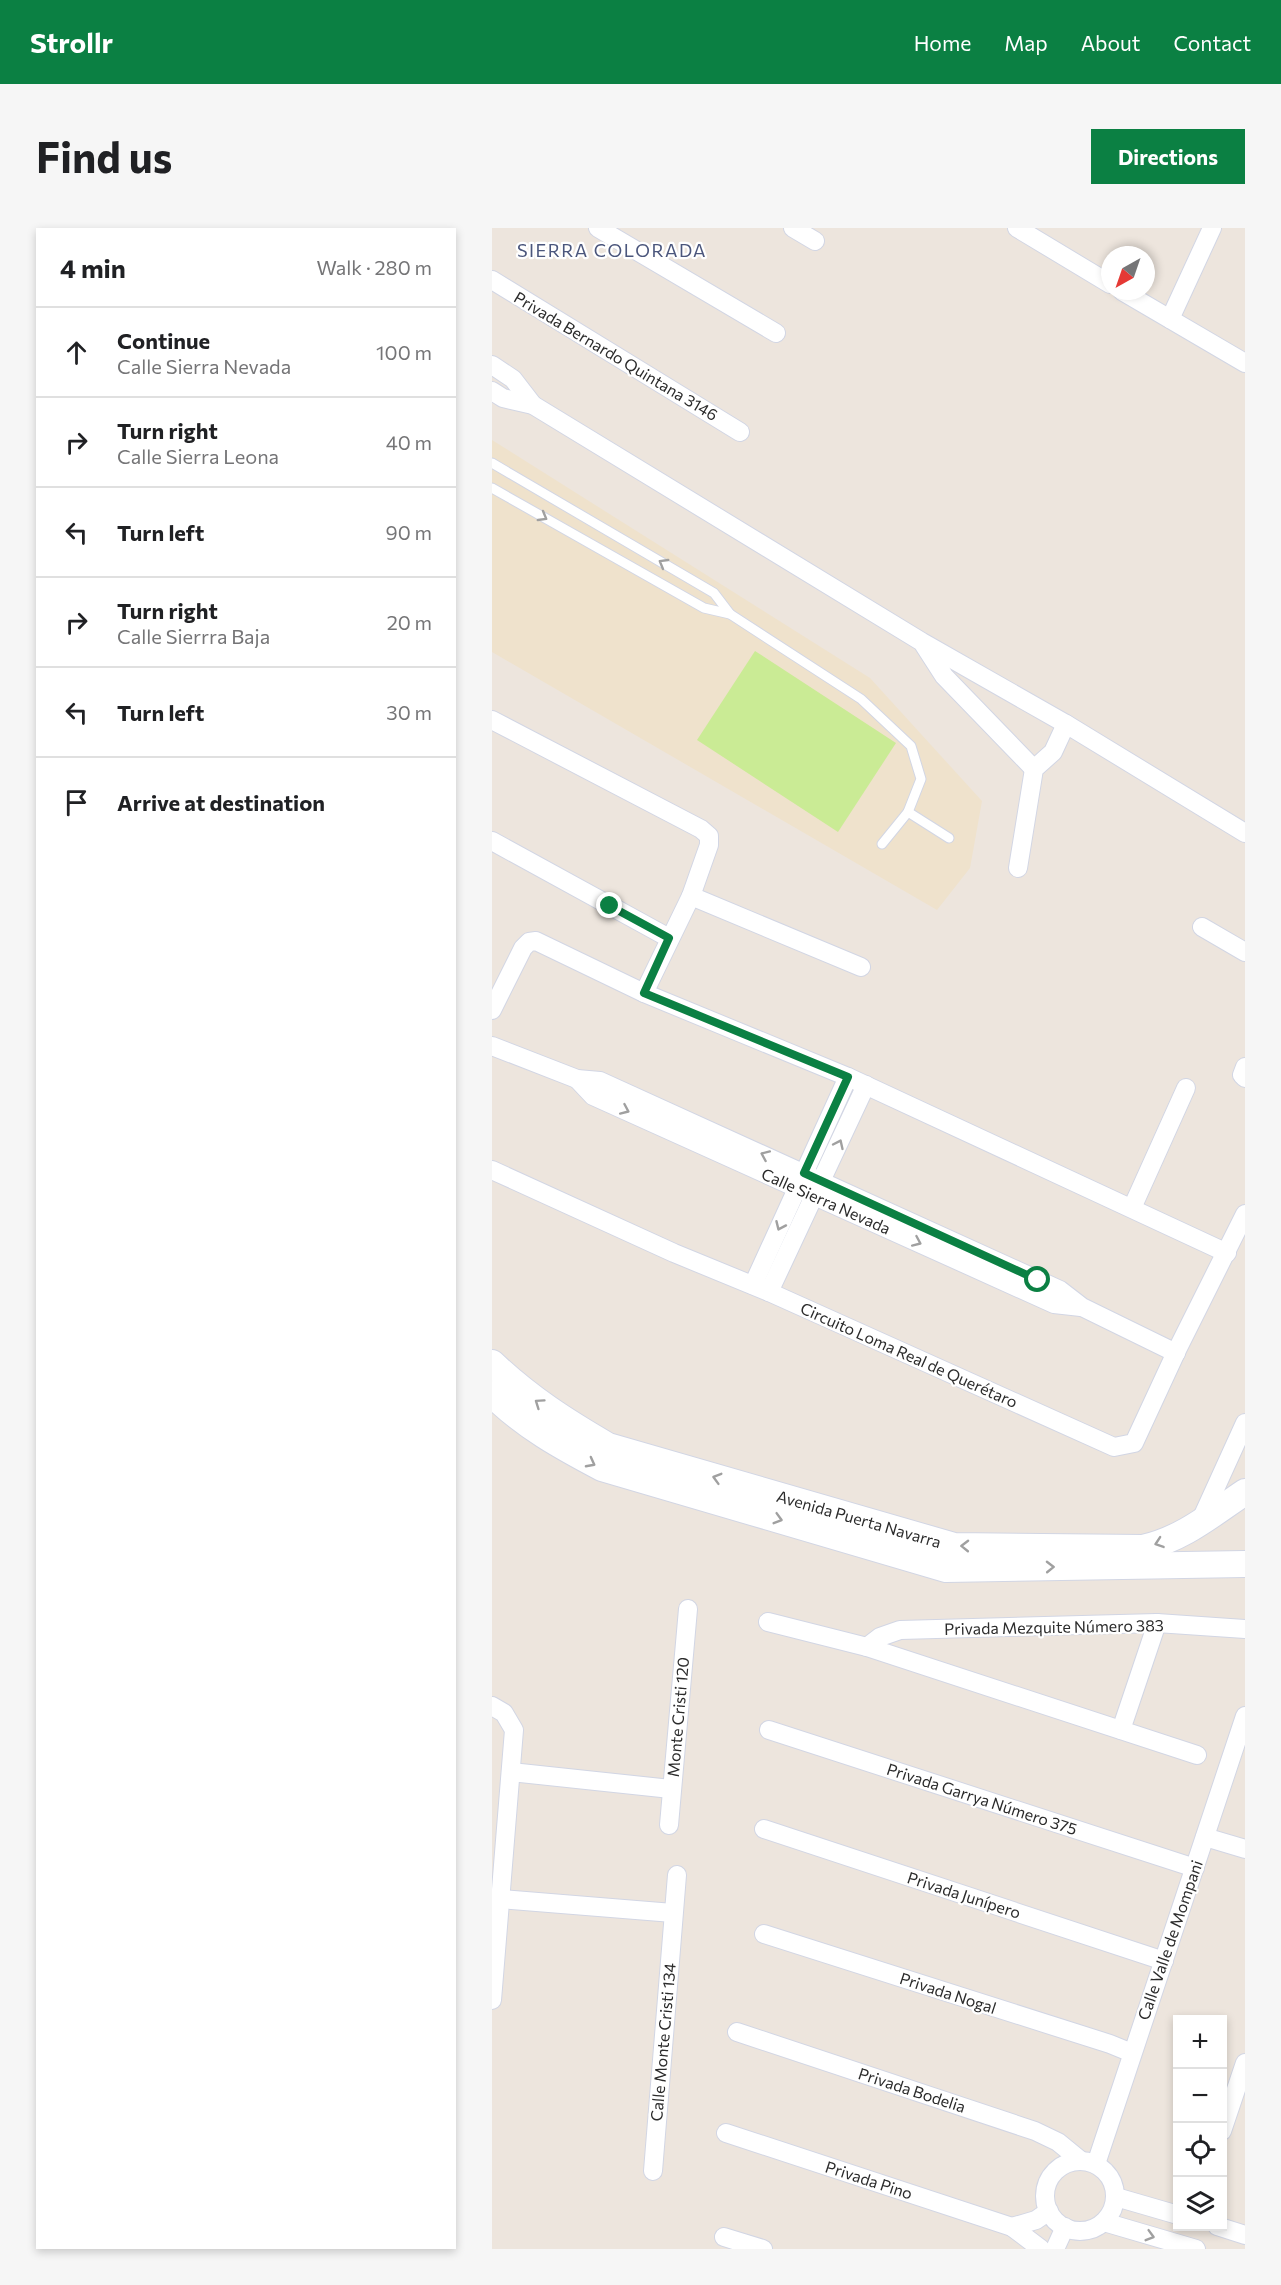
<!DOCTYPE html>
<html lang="en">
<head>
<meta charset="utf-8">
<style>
	body { margin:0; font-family:Commissioner,sans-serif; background:#f6f6f6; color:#202124 }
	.controls { position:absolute; right:18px; bottom:18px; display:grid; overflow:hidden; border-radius:0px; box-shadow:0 3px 9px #0003 }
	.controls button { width:54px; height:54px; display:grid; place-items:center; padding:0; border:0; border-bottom:2px solid #e0e0e0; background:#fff; color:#202124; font:30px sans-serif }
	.compass { position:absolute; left:609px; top:18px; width:54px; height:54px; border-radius:50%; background:#fff; box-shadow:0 3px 9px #0003; rotate:220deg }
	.stop { position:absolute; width:18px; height:18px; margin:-14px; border:4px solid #0b8043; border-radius:50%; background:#fff }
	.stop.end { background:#0b8043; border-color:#fff; box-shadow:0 2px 6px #0008 }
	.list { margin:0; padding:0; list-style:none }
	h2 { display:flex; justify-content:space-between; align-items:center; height:78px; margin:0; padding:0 24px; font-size:26px }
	h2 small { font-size:20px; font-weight:400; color:#757577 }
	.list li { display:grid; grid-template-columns:39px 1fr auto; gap:18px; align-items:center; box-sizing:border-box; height:90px; padding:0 24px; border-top:2px solid #e0e0e0 }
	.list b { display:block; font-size:22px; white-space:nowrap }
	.list p { margin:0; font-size:20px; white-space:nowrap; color:#757577 }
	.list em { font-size:20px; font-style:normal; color:#757577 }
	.icon { flex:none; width:33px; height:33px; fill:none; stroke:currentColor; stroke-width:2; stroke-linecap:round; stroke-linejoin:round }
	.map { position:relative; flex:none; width:753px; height:2021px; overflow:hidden; border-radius:0px }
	header { display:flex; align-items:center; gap:36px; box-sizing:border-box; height:84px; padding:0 30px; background:#0b8043; color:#fff }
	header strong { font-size:28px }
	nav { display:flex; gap:33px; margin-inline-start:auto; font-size:21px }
	.intro { display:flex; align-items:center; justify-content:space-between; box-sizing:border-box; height:144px; padding:0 36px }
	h1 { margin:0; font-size:42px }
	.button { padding:15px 27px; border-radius:0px; background:#0b8043; color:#fff; font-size:21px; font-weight:700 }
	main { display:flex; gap:36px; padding:0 36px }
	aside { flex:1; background:#fff; border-radius:0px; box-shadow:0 3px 9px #0003 }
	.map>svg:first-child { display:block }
	.education { fill:#efe2cc }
	.pitch { fill:#caeb95 }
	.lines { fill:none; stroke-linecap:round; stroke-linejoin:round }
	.lane-casing { stroke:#d2d6e4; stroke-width:11 }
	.street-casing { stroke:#d2d6e4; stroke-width:20 }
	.secondary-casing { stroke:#d2d6e4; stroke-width:28 }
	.lane { stroke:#fff; stroke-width:9 }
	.street { stroke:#fff; stroke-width:18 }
	.secondary { stroke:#fff; stroke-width:26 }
	.oneway { stroke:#a0a0a0 }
	.route { stroke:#0b8043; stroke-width:8 }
	.labels { text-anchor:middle; stroke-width:4.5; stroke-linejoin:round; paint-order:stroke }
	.street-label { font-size:16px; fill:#2b2b2b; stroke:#fff }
	.neighbourhood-label { font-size:18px; letter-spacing:1.5px; fill:#4b567c; stroke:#fff }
</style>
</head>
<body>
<header>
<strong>Strollr</strong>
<nav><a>Home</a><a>Map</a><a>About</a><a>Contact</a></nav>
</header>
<div class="intro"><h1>Find us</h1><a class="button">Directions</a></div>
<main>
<aside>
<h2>4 min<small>Walk · 280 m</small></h2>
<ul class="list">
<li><svg class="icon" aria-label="ahead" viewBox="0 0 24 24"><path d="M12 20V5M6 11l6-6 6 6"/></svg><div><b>Continue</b><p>Calle Sierra Nevada</p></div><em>100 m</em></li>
<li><svg class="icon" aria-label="right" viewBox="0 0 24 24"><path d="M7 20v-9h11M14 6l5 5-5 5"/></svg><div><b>Turn right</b><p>Calle Sierra Leona</p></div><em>40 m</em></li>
<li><svg class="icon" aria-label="left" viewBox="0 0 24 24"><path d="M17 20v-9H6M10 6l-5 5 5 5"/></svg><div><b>Turn left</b></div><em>90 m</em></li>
<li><svg class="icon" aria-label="right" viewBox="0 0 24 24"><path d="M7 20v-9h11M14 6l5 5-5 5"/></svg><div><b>Turn right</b><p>Calle Sierrra Baja</p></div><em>20 m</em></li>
<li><svg class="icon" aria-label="left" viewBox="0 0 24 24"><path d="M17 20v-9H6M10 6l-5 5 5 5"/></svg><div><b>Turn left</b></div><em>30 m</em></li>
<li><svg class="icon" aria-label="arrive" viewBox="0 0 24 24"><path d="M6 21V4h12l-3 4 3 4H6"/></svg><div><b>Arrive at destination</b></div></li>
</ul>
</aside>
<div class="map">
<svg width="753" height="2021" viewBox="0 0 753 2021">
	<rect width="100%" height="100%" fill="#ede5dd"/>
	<polygon class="education" points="0,212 378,450 490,573 478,640 445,682 0,424"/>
	<polygon class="pitch" points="263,423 404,515 346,604 205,512"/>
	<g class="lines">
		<g class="lane-casing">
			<g id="lane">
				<polyline points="0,235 222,365 238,386"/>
				<polyline points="0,260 212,380 238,386 369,471 419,518 429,551 416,584 390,616"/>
				<polyline points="416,584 457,610"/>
			</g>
		</g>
		<g class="street-casing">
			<g id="street">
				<polyline points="106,0 284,105"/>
				<polyline points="301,0 323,13"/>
				<polyline points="525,0 618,56"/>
				<polyline points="0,52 248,204"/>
				<polyline points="630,63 753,135"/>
				<polyline points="678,91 720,0"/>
				<polyline points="0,137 21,151 41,177"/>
				<polyline points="0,163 11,170 41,177 430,414 574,496 753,605"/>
				<polyline points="432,417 452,448 542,541"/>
				<polyline points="0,492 209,601 217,608 217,617 199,668 152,765"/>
				<polyline points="0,613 177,710"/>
				<polyline points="526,640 542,541 561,524 574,496"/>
				<polyline points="199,668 369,739"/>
				<polyline points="710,699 753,724"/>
				<polyline points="0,782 31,720 37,714 44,713 152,765 356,849 735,1025"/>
				<polyline points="0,818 85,851 108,853 568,1062 590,1079 684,1125"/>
				<polyline points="753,839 750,847 753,850"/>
				<polyline points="85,851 101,868 562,1076 589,1079"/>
				<polyline points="0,942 182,1025 277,1064 622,1219 642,1215 686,1120 753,986"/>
				<polyline points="640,980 694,860"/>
				<polyline points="261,1057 356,849"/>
				<polyline points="277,1064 374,857"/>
				<polyline points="708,1294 753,1195"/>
				<polyline points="276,1394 375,1419 705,1527"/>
				<polyline points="375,1419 388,1409 408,1402 665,1395 753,1401"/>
				<polyline points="0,1478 12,1485 22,1502 0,1772"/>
				<polyline points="277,1502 703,1640"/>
				<polyline points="629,1502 665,1395"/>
				<polyline points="19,1544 179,1561"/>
				<polyline points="177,1597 196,1381"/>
				<polyline points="272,1601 672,1733"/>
				<polyline points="713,1609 753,1621"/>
				<polyline points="8,1671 181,1685"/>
				<polyline points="272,1706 618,1816 640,1825"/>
				<polyline points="245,1804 543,1903 566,1914 588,1932"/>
				<polyline points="730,1903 753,1835"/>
				<polyline points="234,1905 520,1999 549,2021"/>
				<circle cx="588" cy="1968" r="35"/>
				<polyline points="604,1936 753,1488"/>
				<polyline points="161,1943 185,1647"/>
				<polyline points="624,1969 686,1987"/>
				<polyline points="612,1994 704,2021"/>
				<polyline points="725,1998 753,2007"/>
				<polyline points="520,1999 544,1992 557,1983"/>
				<polyline points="232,2009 271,2021"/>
				<polyline points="563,2021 573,1999"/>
			</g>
		</g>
		<g class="secondary-casing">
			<g id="secondary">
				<path d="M0 1135C37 1170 73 1193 116 1218L462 1318 651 1320C691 1311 720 1286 753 1264"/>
				<path d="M0 1166C32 1198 70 1219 110 1240L454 1341 753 1336"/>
			</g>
		</g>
		<use href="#lane" class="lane"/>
		<use href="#street" class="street"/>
		<use href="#secondary" class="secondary"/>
	</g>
	<defs><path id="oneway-chevron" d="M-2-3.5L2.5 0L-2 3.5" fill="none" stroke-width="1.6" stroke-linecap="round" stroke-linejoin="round" transform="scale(1.5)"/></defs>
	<g class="oneway">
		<use href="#oneway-chevron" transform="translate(51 289) rotate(30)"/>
		<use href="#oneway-chevron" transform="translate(171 335) rotate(-150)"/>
		<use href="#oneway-chevron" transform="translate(133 882) rotate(24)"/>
		<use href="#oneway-chevron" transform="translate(347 916) rotate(-65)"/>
		<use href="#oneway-chevron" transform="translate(273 927) rotate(-156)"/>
		<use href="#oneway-chevron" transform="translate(288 998) rotate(114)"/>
		<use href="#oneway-chevron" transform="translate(425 1014) rotate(24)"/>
		<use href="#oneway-chevron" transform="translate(47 1175) rotate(-145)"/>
		<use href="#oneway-chevron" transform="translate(99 1235) rotate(28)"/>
		<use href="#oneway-chevron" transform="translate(225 1250) rotate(-164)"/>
		<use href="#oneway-chevron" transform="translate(286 1291) rotate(16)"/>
		<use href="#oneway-chevron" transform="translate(667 1315) rotate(161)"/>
		<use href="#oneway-chevron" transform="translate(473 1318) rotate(-179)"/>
		<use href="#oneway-chevron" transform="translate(558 1339) rotate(-1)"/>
		<use href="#oneway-chevron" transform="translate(658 2008) rotate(16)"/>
	</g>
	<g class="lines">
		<polyline class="route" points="118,678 177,710 152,765 356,849 312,945 546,1052"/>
	</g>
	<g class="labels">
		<g class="street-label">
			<text transform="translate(124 128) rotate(31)" y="6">Privada Bernardo Quintana 3146</text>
			<text transform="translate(334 973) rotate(24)" y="6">Calle Sierra Nevada</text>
			<text transform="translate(417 1127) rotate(24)" y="6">Circuito Loma Real de Querétaro</text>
			<text transform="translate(367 1291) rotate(16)" y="6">Avenida Puerta Navarra</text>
			<text transform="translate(562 1399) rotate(-1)" y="6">Privada Mezquite Número 383</text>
			<text transform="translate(186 1489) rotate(-85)" y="6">Monte Cristi 120</text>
			<text transform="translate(490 1571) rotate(18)" y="6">Privada Garrya Número 375</text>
			<text transform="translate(472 1667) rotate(18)" y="6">Privada Junípero</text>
			<text transform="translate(678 1712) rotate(-71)" y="6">Calle Valle de Mompani</text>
			<text transform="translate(456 1765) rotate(18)" y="6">Privada Nogal</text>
			<text transform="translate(171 1814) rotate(-85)" y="6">Calle Monte Cristi 134</text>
			<text transform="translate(420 1862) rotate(18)" y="6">Privada Bodelia</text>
			<text transform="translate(377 1952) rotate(18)" y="6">Privada Pino</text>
		</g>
		<g class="neighbourhood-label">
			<text x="120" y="29">SIERRA COLORADA</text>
		</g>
	</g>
</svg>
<div class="controls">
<button>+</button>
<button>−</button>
<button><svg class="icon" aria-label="locate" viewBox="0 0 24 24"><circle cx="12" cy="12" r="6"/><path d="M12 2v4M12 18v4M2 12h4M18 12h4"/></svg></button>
<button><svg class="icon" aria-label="layers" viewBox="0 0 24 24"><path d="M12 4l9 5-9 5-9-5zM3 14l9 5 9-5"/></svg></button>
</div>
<svg class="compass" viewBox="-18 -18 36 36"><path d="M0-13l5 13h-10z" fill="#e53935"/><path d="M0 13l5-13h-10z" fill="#757577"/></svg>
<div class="stop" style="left:546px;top:1052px"></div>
<div class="stop end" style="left:118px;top:678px"></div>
</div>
</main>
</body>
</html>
